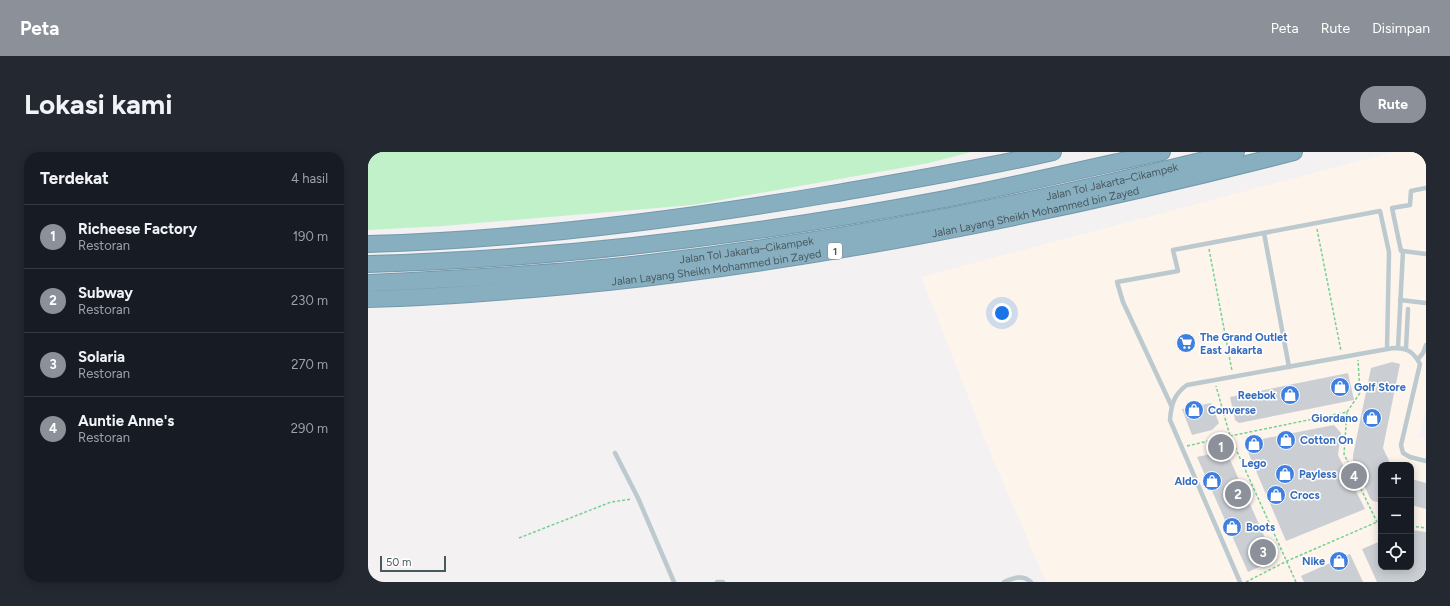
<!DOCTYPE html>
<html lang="id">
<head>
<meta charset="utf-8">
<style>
	body { margin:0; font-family:Figtree,sans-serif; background:#242831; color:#f1f3f6 }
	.controls { position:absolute; right:12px; bottom:12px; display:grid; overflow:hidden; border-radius:8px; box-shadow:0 2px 10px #0003 }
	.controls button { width:36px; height:36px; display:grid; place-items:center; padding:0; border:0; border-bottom:1px solid #363941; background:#171b24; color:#f1f3f6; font:20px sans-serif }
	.scale { position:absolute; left:12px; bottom:10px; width:66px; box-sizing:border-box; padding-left:4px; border:2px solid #48595f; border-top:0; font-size:11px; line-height:14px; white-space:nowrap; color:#48595f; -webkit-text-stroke:3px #fff; paint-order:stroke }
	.you { position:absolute; left:634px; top:161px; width:14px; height:14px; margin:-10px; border:3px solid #fff; border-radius:50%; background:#1a73e8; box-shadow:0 0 0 6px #1a73e833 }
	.badge { display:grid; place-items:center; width:26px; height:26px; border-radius:50%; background:#8c9099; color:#fff; font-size:13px; font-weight:700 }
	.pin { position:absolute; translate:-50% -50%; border:2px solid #fff; box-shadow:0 1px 4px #0006 }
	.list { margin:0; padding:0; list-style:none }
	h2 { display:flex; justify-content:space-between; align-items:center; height:52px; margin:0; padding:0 16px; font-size:17px }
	h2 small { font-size:13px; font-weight:400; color:#9ea1a6 }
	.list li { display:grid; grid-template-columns:26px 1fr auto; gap:12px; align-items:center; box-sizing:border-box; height:64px; padding:0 16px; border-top:1px solid #363941 }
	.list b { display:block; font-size:15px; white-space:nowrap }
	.list p { margin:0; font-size:13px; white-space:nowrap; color:#9ea1a6 }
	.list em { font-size:13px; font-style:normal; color:#9ea1a6 }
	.icon { flex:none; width:22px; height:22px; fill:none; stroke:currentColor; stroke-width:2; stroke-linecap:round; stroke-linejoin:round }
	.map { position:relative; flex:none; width:1058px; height:430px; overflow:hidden; border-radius:16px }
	header { display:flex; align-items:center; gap:24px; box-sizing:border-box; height:56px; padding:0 20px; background:#8c9099; color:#fff }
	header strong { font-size:19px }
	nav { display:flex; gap:22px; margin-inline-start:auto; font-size:14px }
	.intro { display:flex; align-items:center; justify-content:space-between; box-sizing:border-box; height:96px; padding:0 24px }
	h1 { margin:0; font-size:28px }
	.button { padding:10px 18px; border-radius:16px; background:#8c9099; color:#fff; font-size:14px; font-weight:700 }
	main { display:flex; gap:24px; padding:0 24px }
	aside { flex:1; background:#171b24; border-radius:16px; box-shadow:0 2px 10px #0003 }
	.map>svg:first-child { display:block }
	.commercial { fill:#fdf4ec; fill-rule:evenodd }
	.green { fill:#c0f1c9 }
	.building { fill:#cbcfd3 }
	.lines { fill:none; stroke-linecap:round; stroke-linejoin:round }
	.motorway-casing { stroke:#739aac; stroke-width:18 }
	.path { stroke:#77d092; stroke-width:1.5; stroke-dasharray:3 2; stroke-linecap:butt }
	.service { stroke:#bcc9ce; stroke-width:4.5 }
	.motorway { stroke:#88afc0; stroke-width:16 }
	.labels { text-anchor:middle; stroke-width:3; stroke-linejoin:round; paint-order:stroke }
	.shield { fill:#fff; stroke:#7f8b8f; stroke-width:1 }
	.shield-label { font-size:10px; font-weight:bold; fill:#48595f }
	.street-label { font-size:11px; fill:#48595f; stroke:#fff }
	.shop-label { font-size:11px; font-weight:bold; fill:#366cbe; stroke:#fff; text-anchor:start }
</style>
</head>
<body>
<header>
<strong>Peta</strong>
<nav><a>Peta</a><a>Rute</a><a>Disimpan</a></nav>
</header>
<div class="intro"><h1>Lokasi kami</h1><a class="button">Rute</a></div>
<main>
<aside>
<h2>Terdekat<small>4 hasil</small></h2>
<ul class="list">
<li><span class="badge">1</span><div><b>Richeese Factory</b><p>Restoran</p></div><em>190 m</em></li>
<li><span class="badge">2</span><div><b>Subway</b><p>Restoran</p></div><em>230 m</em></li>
<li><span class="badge">3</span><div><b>Solaria</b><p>Restoran</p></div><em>270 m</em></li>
<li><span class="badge">4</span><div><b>Auntie Anne's</b><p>Restoran</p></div><em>290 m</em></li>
</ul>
</aside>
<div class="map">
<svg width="1058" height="430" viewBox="0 0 1058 430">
	<rect width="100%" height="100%" fill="#f3f1f2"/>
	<path class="commercial" d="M1025 0H1058V257L1051 284 1058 287V430H678L624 305 553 125ZM1013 313H1043V415H1013Z"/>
	<polygon class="green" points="0,0 603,0 561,11 325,53 75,74 0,78"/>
	<g class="building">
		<polygon points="1024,210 1032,212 1015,296 1023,313 1013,313 1013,351 1005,349 1002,346 985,309 985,303 1003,216"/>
		<polygon points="980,221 986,248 871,271 867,268 862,245"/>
		<polygon points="843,251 851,271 844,278 824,283 814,257"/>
		<polygon points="966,273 973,281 970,303 997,357 918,389 880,300 884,289"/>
		<polygon points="856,299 859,301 907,408 880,420 829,305"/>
		<polygon points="1043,327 1058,331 1058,357 1043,353"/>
		<polygon points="1043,378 1058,380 1058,430 1009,430 994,397 1013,389 1013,415 1043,415"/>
		<polygon points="982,402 995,430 936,430 933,424"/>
	</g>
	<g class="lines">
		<g class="motorway-casing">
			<g id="motorway">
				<path d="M0 92C155 88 310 68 463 42 537 29 612 17 685 0"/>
				<path d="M0 112C193 107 387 83 577 47 649 33 722 16 794 0"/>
				<path id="s1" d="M0 131C94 127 188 122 282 111 479 88 675 49 868 0"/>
				<path id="s2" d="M0 147C80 145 160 138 240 130 472 105 700 58 926 0"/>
			</g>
		</g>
		<g class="path">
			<polyline points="949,77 973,199"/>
			<polyline points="841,97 864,219"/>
			<polyline points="979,260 992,241 990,208"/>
			<polyline points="819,294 862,284 848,234"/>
			<polyline points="1043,374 1058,376"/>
			<polyline points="151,386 243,350 264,347"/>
			<polyline points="878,430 919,409 1009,370"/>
			<polyline points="928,430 862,284 979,260 976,302 1009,370 1013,370"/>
		</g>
		<g class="service">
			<polyline points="896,81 921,215"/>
			<polyline points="1035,99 1058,102"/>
			<polyline points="1032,148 1058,151"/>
			<polyline points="1030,196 1035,99 1033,99 1024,56 1042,53 1043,39 1058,36"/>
			<polyline points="1038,196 1040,157"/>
			<polyline points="1050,207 1055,201 1058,193"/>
			<polyline points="803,253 755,150 749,130 810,119 805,98 1012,59 1021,100 1019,197"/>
			<polyline points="247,301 270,346 306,430"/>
			<polyline points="349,430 355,430"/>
			<path d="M636 430C645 426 655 422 663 430"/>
			<path d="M872 430 802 268C803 253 806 242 819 233L1025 196C1039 196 1045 199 1052 212L1033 293 1035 301 1042 305 1058 309"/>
		</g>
		<use href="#motorway" class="motorway"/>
	</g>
	<defs>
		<g id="supermarket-disc" transform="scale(1)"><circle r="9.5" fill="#3f7fe0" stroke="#fff"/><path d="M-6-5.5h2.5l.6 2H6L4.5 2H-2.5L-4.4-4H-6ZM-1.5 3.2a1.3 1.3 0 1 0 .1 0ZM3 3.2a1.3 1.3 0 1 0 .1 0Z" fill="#fff"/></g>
		<g id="shop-disc" transform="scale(1)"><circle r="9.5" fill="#3f7fe0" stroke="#fff"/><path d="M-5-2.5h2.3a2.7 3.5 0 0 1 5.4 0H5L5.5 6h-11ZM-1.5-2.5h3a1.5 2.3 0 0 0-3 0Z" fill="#fff"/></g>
	</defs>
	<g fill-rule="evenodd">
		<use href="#supermarket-disc" x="818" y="191"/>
		<use href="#shop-disc" x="972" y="235"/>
		<use href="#shop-disc" x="922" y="243"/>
		<use href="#shop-disc" x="826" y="258"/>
		<use href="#shop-disc" x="1004" y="266"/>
		<use href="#shop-disc" x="918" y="288"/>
		<use href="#shop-disc" x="886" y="292"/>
		<use href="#shop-disc" x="917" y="322"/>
		<use href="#shop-disc" x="844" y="329"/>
		<use href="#shop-disc" x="908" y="343"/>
		<use href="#shop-disc" x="864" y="375"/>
		<use href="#shop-disc" x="971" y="409"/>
	</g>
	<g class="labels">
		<rect class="shield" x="460" y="91" width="14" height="16" rx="3"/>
		<g class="shield-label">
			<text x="467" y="103">1</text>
		</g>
		<g class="street-label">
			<text dy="4" stroke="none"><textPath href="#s1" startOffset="752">Jalan Tol Jakarta–Cikampek</textPath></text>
			<text dy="4" stroke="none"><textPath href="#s2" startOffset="674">Jalan Layang Sheikh Mohammed bin Zayed</textPath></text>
			<text dy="4" stroke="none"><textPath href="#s1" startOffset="380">Jalan Tol Jakarta–Cikampek</textPath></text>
			<text dy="4" stroke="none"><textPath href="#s2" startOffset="350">Jalan Layang Sheikh Mohammed bin Zayed</textPath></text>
		</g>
		<g class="shop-label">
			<text x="832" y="189">The Grand Outlet<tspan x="832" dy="13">East Jakarta</tspan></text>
			<text x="986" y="239">Golf Store</text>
			<text x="908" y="247" text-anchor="end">Reebok</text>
			<text x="840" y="262">Converse</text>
			<text x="990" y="270" text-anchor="end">Giordano</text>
			<text x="932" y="292">Cotton On</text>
			<text x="886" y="315" text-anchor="middle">Lego</text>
			<text x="931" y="326">Payless</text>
			<text x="830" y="333" text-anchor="end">Aldo</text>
			<text x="922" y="347">Crocs</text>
			<text x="878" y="379">Boots</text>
			<text x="957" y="413" text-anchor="end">Nike</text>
		</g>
	</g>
</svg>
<div class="controls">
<button>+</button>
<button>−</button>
<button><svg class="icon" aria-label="locate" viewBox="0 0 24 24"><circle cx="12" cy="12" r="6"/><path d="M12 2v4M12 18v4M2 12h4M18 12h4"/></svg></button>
</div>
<div class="scale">50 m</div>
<div class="you"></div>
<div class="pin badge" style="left:853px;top:295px">1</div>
<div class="pin badge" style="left:870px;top:342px">2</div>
<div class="pin badge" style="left:895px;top:400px">3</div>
<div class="pin badge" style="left:986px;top:324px">4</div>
</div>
</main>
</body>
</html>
